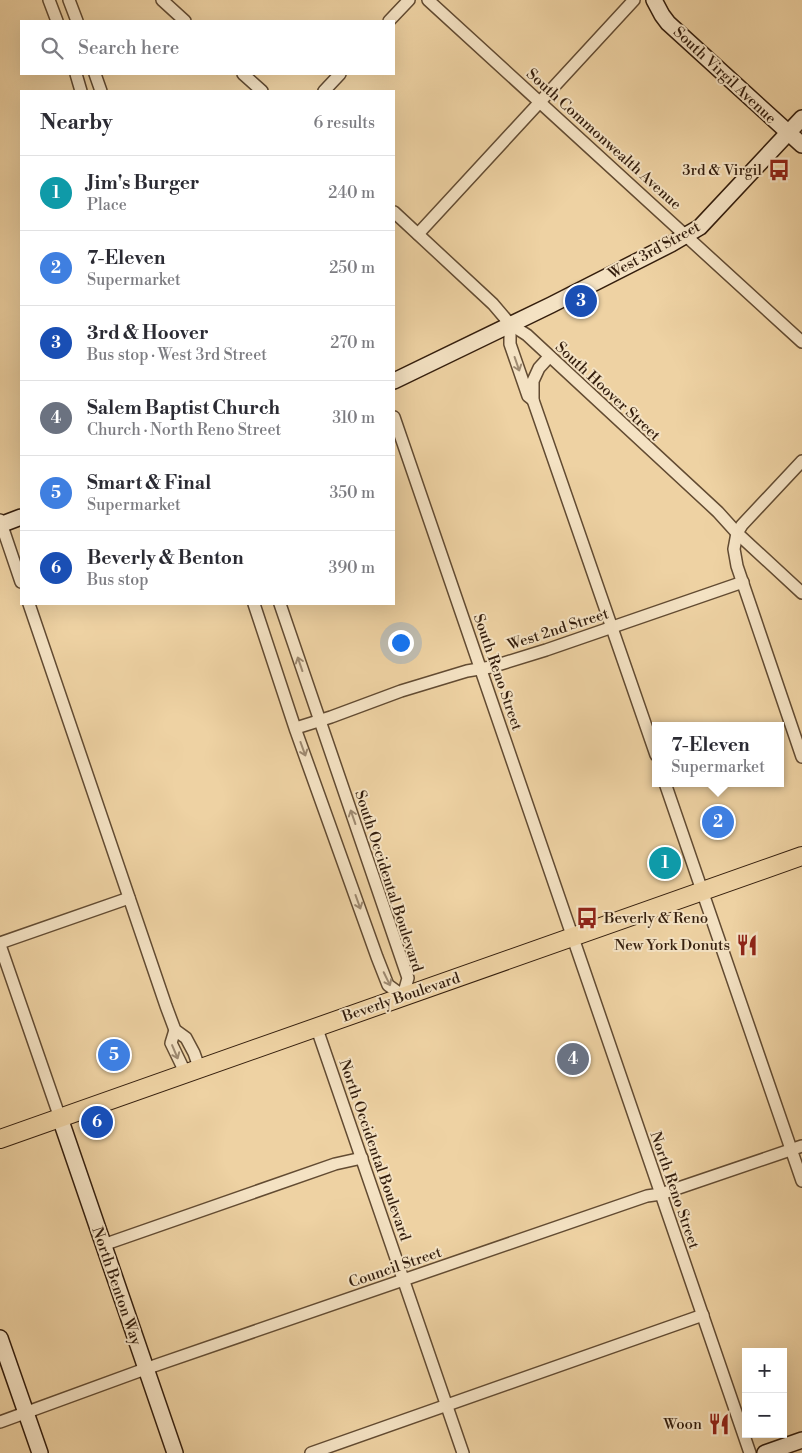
<!DOCTYPE html>
<html lang="en">
<head>
<meta charset="utf-8">
<style>
	body { margin:0; font-family:"Libre Bodoni",serif; background:#f7f7f7; color:#2b2b33 }
	.controls { position:absolute; right:15px; bottom:15px; display:grid; overflow:hidden; border-radius:0px; box-shadow:0 5px 20px #0002 }
	.controls button { width:45px; height:45px; display:grid; place-items:center; padding:0; border:0; border-bottom:1px solid #e1e1e2; background:#fff; color:#2b2b33; font:25px sans-serif }
	.you { position:absolute; left:400px; top:642px; width:18px; height:18px; margin:-12px; border:4px solid #fff; border-radius:50%; background:#1a73e8; box-shadow:0 0 0 8px #1a73e833 }
	.badge { display:grid; place-items:center; width:32px; height:32px; border-radius:50%; background:#0f766e; color:#fff; font-size:16px; font-weight:700 }
	.pin { position:absolute; translate:-50% -50%; border:2px solid #fff; box-shadow:0 1px 5px #0006 }
	.popup { position:absolute; left:652px; top:722px; width:132px; height:65px; box-sizing:border-box; display:grid; place-content:center; border-radius:0px; background:#fff; filter:drop-shadow(0 1px 4px #0005); font-size:16px; white-space:nowrap; color:#7c7c81 }
	.popup b { font-size:19px; color:#2b2b33 }
	.popup::after { content:''; position:absolute; left:50%; top:100%; margin-left:-10px; border:10px solid transparent; border-top-color:#fff }
	.list { margin:0; padding:0; list-style:none }
	h2 { display:flex; justify-content:space-between; align-items:center; height:65px; margin:0; padding:0 20px; font-size:21px }
	h2 small { font-size:16px; font-weight:400; color:#7c7c81 }
	.list li { display:grid; grid-template-columns:32px 1fr auto; gap:15px; align-items:center; box-sizing:border-box; height:75px; padding:0 20px; border-top:1px solid #e1e1e2 }
	.list b { display:block; font-size:19px; white-space:nowrap }
	.list p { margin:0; font-size:16px; white-space:nowrap; color:#7c7c81 }
	.list em { font-size:16px; font-style:normal; color:#7c7c81 }
	.icon { flex:none; width:28px; height:28px; fill:none; stroke:currentColor; stroke-width:2; stroke-linecap:round; stroke-linejoin:round }
	.map { position:relative; flex:none; width:802px; height:1453px; overflow:hidden }
	.search { position:absolute; background:#fff; box-shadow:0 5px 20px #0002; left:20px; top:20px; width:375px; height:55px; display:flex; align-items:center; gap:12px; box-sizing:border-box; padding:0 18px; border-radius:0px; color:#7c7c81; font-size:19px }
	.panel { position:absolute; background:#fff; box-shadow:0 5px 20px #0002; left:20px; top:90px; width:375px; height:515px; border-radius:0px }
	.map>svg:first-child { display:block }
	.lines { fill:none; stroke-linecap:round; stroke-linejoin:round }
	.street-casing { stroke:#624b32; stroke-width:14 }
	.secondary-casing { stroke:#341e0d; stroke-width:18 }
	.primary-casing { stroke:#341e0d; stroke-width:20 }
	.street { stroke:#f4e2c3; stroke-width:11 }
	.secondary { stroke:#f4e2c3; stroke-width:15 }
	.primary { stroke:#eed2a3; stroke-width:18 }
	.oneway { stroke:#9e8a71 }
	.labels { text-anchor:middle; stroke-width:4; stroke-linejoin:round; paint-order:stroke }
	.street-label { font-size:15px; fill:#341e0d; stroke:#f4e2c3 }
	.poi-label { font-size:15px; fill:#341e0d; stroke:#f4e2c3; text-anchor:end }
</style>
</head>
<body>
<div class="map">
<svg width="802" height="1453" viewBox="0 0 802 1453">
	<rect width="100%" height="100%" fill="#eed2a3"/>
	<filter id="stains"><feTurbulence type="fractalNoise" baseFrequency=".004" numOctaves="4"/><feColorMatrix values="0 0 0 0 .2 0 0 0 0 .09 0 0 0 0 .02 0 0 0 .5 -.17"/></filter>
	<radialGradient id="worn" r=".72"><stop offset=".6" stop-color="#630" stop-opacity="0"/><stop offset="1" stop-color="#630" stop-opacity=".3"/></radialGradient>
	<g class="lines">
		<g class="street-casing">
			<g id="street">
				<polyline points="49,0 57,21"/>
				<polyline points="69,0 77,21"/>
				<polyline points="162,0 185,21"/>
				<polyline points="428,0 802,342"/>
				<polyline points="389,21 409,0"/>
				<polyline points="76,74 81,91"/>
				<polyline points="95,74 101,91"/>
				<polyline points="243,74 262,91"/>
				<polyline points="324,91 340,74"/>
				<polyline points="394,212 493,304 510,324 527,335 718,512 737,533 802,593"/>
				<polyline points="418,234 634,0"/>
				<polyline points="510,324 510,344 528,396 533,400"/>
				<polyline points="549,357 539,368 533,381 533,400 656,755"/>
				<polyline points="394,417 750,1453"/>
				<polyline points="802,461 742,525 737,533 734,549 737,566 802,757"/>
				<polyline points="0,520 21,582"/>
				<polyline points="29,604 166,1006 175,1030 186,1038 194,1053 199,1067"/>
				<polyline points="254,604 296,731 377,957 388,985 403,996 408,978 280,604"/>
				<polyline points="296,728 331,717 401,691 467,671 491,667 546,650 743,582"/>
				<polyline points="665,783 802,1181"/>
				<polyline points="0,943 129,898"/>
				<polyline points="0,945 60,1118"/>
				<polyline points="316,1026 463,1453"/>
				<polyline points="175,1030 171,1043 185,1072"/>
				<polyline points="103,1245 335,1164 362,1158"/>
				<polyline points="0,1422 145,1369 647,1196 661,1194 802,1146"/>
				<polyline points="311,1453 703,1315"/>
			</g>
		</g>
		<g class="secondary-casing">
			<g id="secondary">
				<polyline points="654,0 662,15 668,23 802,145"/>
				<polyline points="394,381 551,305 671,244 700,227 802,118"/>
				<polyline points="0,525 21,517"/>
				<polyline points="60,1118 175,1453"/>
				<polyline points="0,1338 40,1453"/>
				<polyline points="765,1453 802,1440"/>
			</g>
		</g>
		<g class="primary-casing">
			<polyline id="primary" points="0,1139 802,856"/>
		</g>
		<use href="#street" class="street"/>
		<use href="#secondary" class="secondary"/>
		<use href="#primary" class="primary"/>
	</g>
	<defs><path id="oneway-shaft" d="M-6 0H5M1.5-3L5.5 0L1.5 3" fill="none" stroke-width="1.6" stroke-linecap="round" stroke-linejoin="round" transform="scale(1.25)"/></defs>
	<g class="oneway">
		<use href="#oneway-shaft" transform="translate(517 364) rotate(71)"/>
		<use href="#oneway-shaft" transform="translate(300 664) rotate(-109)"/>
		<use href="#oneway-shaft" transform="translate(303 749) rotate(70)"/>
		<use href="#oneway-shaft" transform="translate(353 817) rotate(-109)"/>
		<use href="#oneway-shaft" transform="translate(358 902) rotate(70)"/>
		<use href="#oneway-shaft" transform="translate(387 979) rotate(64)"/>
		<use href="#oneway-shaft" transform="translate(175 1052) rotate(67)"/>
	</g>
	<defs>
		<g id="bus-bare" transform="scale(1.725)"><path d="M-5-6H5V4H4V6H2V4H-2V6H-4V4H-5ZM-3.5-4V0h7V-4ZM-3.5 1.2v1.5H-2V1.2ZM2 1.2v1.5H3.5V1.2Z" fill="#8f2418" stroke="#f4e2c3" stroke-width="2.5" paint-order="stroke"/></g>
		<g id="restaurant-bare" transform="scale(1.725)"><path d="M-5-6h1v4h1v-4h1v4h1v-4h1v5L-1.5 .5V6h-2V.5L-5-1ZM5-6V6H3V1.5H1.5Q1.5-4 5-6Z" fill="#8f2418" stroke="#f4e2c3" stroke-width="2.5" paint-order="stroke"/></g>
	</defs>
	<g fill-rule="evenodd">
		<use href="#bus-bare" x="779" y="170"/>
		<use href="#bus-bare" x="587" y="918"/>
		<use href="#restaurant-bare" x="747" y="945"/>
		<use href="#restaurant-bare" x="719" y="1424"/>
	</g>
	<g class="labels">
		<g class="street-label">
			<text transform="translate(725 75) rotate(43)" y="5">South Virgil Avenue</text>
			<text transform="translate(604 139) rotate(42)" y="5">South Commonwealth Avenue</text>
			<text transform="translate(654 250) rotate(-29)" y="5">West 3rd Street</text>
			<text transform="translate(608 391) rotate(43)" y="5">South Hoover Street</text>
			<text transform="translate(558 629) rotate(-18)" y="5">West 2nd Street</text>
			<text transform="translate(498 672) rotate(71)" y="5">South Reno Street</text>
			<text transform="translate(389 881) rotate(72)" y="5">South Occidental Boulevard</text>
			<text transform="translate(401 997) rotate(-19)" y="5">Beverly Boulevard</text>
			<text transform="translate(375 1150) rotate(71)" y="5">North Occidental Boulevard</text>
			<text transform="translate(675 1190) rotate(71)" y="5">North Reno Street</text>
			<text transform="translate(395 1267) rotate(-19)" y="5">Council Street</text>
			<text transform="translate(117 1286) rotate(71)" y="5">North Benton Way</text>
		</g>
		<g class="poi-label">
			<text x="762" y="175">3rd &amp; Virgil</text>
			<text x="604" y="923" text-anchor="start">Beverly &amp; Reno</text>
			<text x="730" y="950">New York Donuts</text>
			<text x="702" y="1429">Woon</text>
		</g>
	</g>
	<rect width="100%" height="100%" filter="url(#stains)"/>
	<rect width="100%" height="100%" fill="url(#worn)"/>
</svg>
<div class="controls">
<button>+</button>
<button>−</button>
</div>
<div class="you"></div>
<div class="pin badge" style="left:665px;top:863px;background:#0f9aa8">1</div>
<div class="pin badge" style="left:718px;top:822px;background:#3f7fe0">2</div>
<div class="popup"><b>7-Eleven</b>Supermarket</div>
<div class="pin badge" style="left:581px;top:301px;background:#1a4fb4">3</div>
<div class="pin badge" style="left:573px;top:1059px;background:#6b7280">4</div>
<div class="pin badge" style="left:114px;top:1055px;background:#3f7fe0">5</div>
<div class="pin badge" style="left:97px;top:1122px;background:#1a4fb4">6</div>
<div class="search"><svg class="icon" aria-label="search" viewBox="0 0 24 24"><circle cx="10" cy="10" r="6"/><path d="M15 15l6 6"/></svg>Search here</div>
<section class="panel">
<h2>Nearby<small>6 results</small></h2>
<ul class="list">
<li><span class="badge" style="background:#0f9aa8">1</span><div><b>Jim's Burger</b><p>Place</p></div><em>240 m</em></li>
<li><span class="badge" style="background:#3f7fe0">2</span><div><b>7-Eleven</b><p>Supermarket</p></div><em>250 m</em></li>
<li><span class="badge" style="background:#1a4fb4">3</span><div><b>3rd &amp; Hoover</b><p>Bus stop · West 3rd Street</p></div><em>270 m</em></li>
<li><span class="badge" style="background:#6b7280">4</span><div><b>Salem Baptist Church</b><p>Church · North Reno Street</p></div><em>310 m</em></li>
<li><span class="badge" style="background:#3f7fe0">5</span><div><b>Smart &amp; Final</b><p>Supermarket</p></div><em>350 m</em></li>
<li><span class="badge" style="background:#1a4fb4">6</span><div><b>Beverly &amp; Benton</b><p>Bus stop</p></div><em>390 m</em></li>
</ul>
</section>
</div>
</body>
</html>
